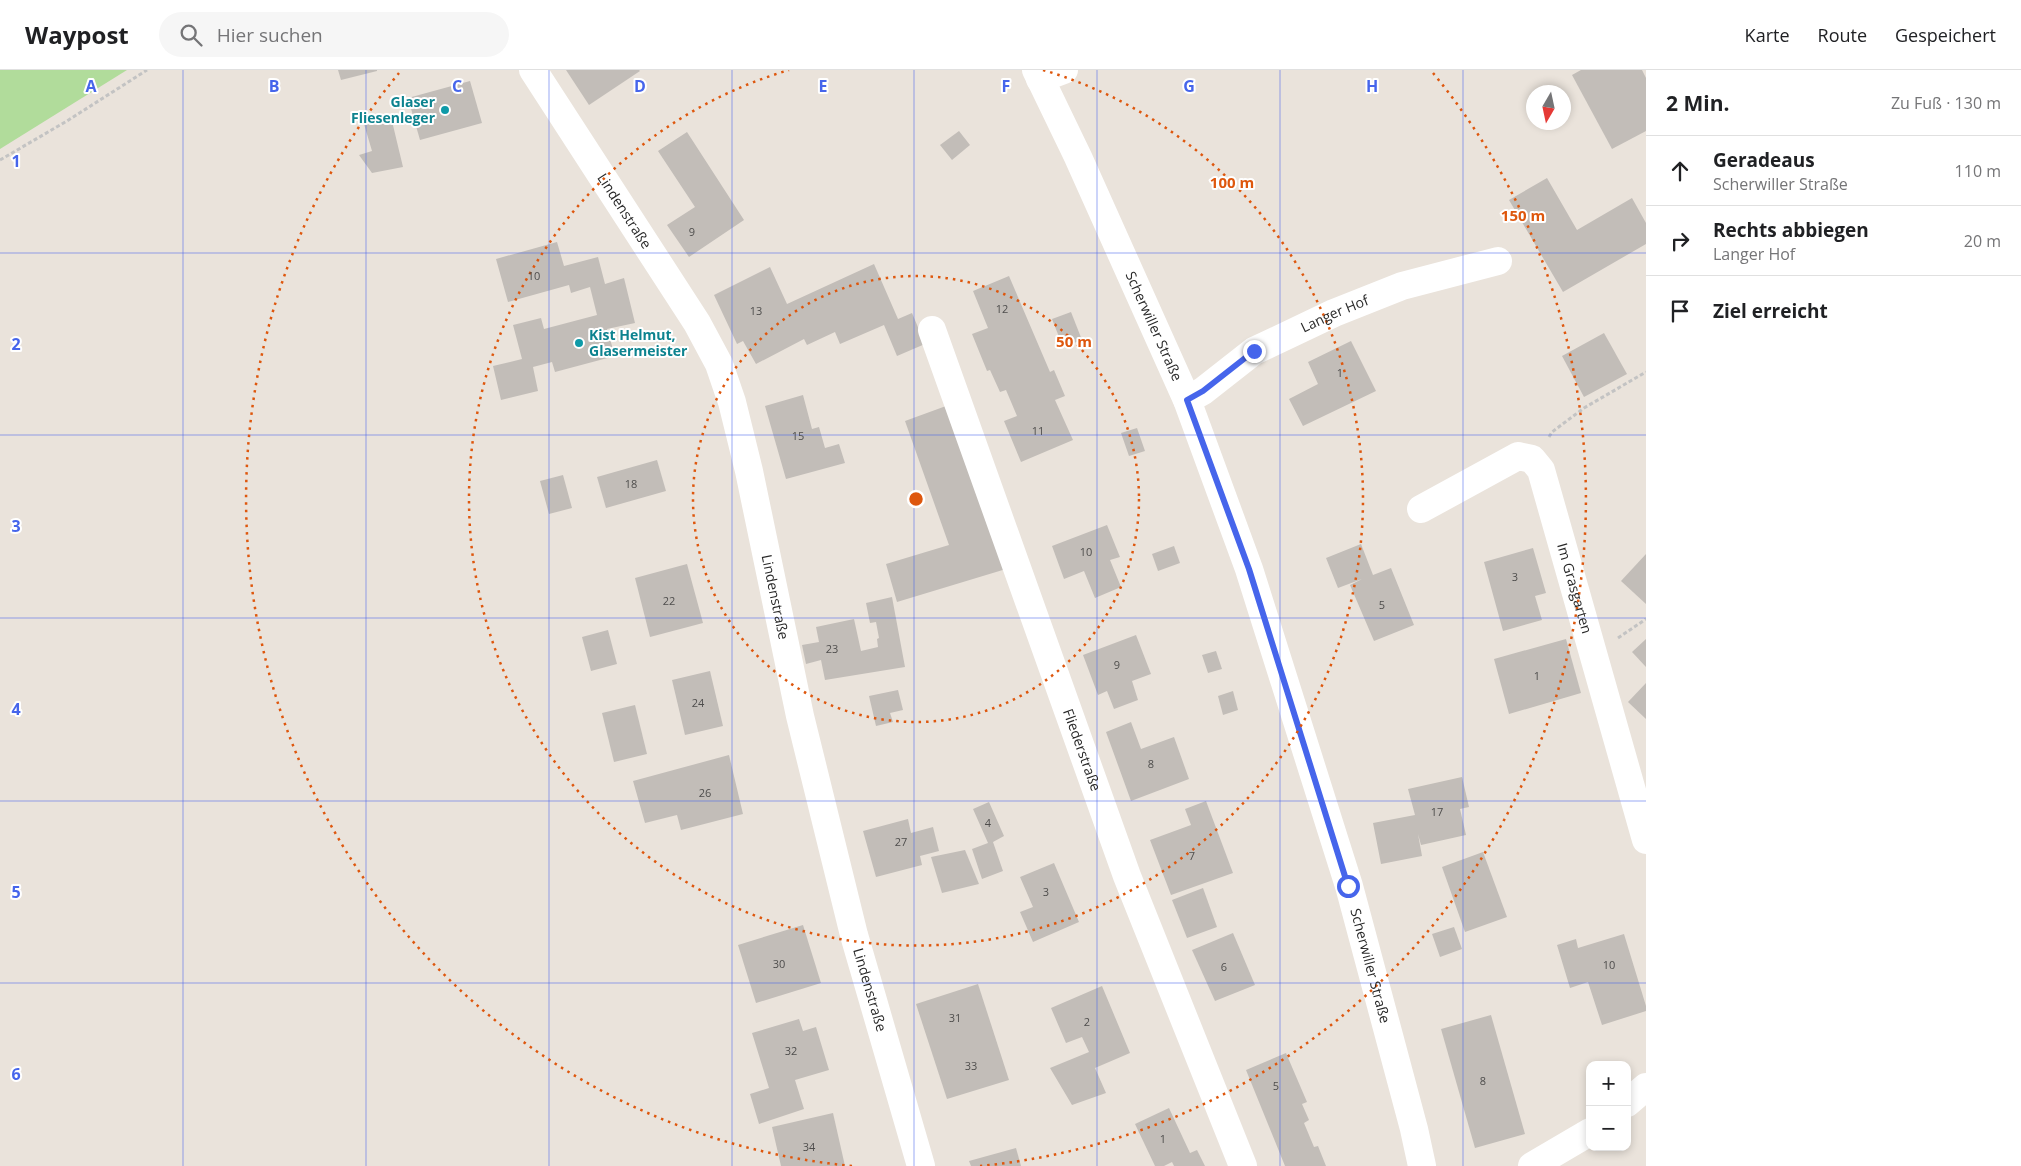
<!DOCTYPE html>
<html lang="de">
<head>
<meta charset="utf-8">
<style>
	body { margin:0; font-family:"Open Sans",sans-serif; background:#f6f6f6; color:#202124 }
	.controls { position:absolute; right:15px; bottom:15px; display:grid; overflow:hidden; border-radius:10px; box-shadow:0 2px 8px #0003 }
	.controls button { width:45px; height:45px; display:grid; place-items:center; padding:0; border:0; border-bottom:1px solid #e0e0e0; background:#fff; color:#202124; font:25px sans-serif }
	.compass { position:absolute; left:1526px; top:15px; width:45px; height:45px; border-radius:50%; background:#fff; box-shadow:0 2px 8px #0003; rotate:189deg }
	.stop { position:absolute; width:15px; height:15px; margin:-11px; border:4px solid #4665eb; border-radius:50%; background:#fff }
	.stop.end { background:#4665eb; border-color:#fff; box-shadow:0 1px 5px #0008 }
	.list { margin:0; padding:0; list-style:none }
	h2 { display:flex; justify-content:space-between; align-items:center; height:65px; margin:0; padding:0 20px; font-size:21px }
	h2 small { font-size:16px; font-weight:400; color:#757577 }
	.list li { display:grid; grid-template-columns:32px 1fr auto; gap:15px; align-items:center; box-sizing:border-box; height:70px; padding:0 20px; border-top:1px solid #e0e0e0 }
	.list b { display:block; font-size:19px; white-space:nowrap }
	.list p { margin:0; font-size:16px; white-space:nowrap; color:#757577 }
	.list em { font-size:16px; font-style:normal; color:#757577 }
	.icon { flex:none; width:28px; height:28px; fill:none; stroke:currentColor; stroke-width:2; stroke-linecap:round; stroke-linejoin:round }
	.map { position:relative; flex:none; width:1646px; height:1096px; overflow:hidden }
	header { display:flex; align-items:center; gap:30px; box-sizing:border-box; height:70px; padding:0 25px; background:#fff; border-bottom:1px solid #e0e0e0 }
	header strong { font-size:24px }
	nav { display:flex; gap:28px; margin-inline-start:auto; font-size:18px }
	.search { width:350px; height:45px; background:#f6f6f6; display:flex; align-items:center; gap:12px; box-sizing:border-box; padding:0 18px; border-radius:28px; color:#757577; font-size:19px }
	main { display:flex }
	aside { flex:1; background:#fff }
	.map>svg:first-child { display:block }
	.green { fill:#b1dc9b }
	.building { fill:#c2bdb8 }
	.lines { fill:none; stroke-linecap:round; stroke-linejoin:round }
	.path { stroke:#c3c3c3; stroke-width:3; stroke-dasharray:4 2.5; stroke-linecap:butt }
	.minor { stroke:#fff; stroke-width:28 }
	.route { stroke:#4665eb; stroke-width:6 }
	.grid { fill:none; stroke:#4665eb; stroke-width:1; stroke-opacity:0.55 }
	.ring { fill:none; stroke:#de570d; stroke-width:2.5; stroke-dasharray:2.5 5 }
	.culture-dot { fill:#0f9aa8; stroke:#fff; stroke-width:2 }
	.labels { text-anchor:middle; stroke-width:4; stroke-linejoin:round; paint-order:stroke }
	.number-label { font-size:11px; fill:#4e4d4c }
	.culture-label { font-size:14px; font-weight:bold; fill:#0d838f; stroke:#fff; text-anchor:end }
	.street-label { font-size:14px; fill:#282828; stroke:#fff }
	.grid-label { font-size:16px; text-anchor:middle; font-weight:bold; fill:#4665eb; stroke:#fff; stroke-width:4; stroke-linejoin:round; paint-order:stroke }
	.centre { fill:#de570d; stroke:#fff; stroke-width:2.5 }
	.ring-label { font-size:15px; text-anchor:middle; font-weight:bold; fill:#de570d; stroke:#fff; stroke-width:4; stroke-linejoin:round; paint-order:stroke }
</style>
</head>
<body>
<header>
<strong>Waypost</strong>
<div class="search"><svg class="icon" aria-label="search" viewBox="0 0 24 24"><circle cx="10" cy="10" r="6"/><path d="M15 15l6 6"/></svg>Hier suchen</div>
<nav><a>Karte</a><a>Route</a><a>Gespeichert</a></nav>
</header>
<main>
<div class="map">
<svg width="1646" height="1096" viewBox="0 0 1646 1096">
	<rect width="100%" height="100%" fill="#eae3db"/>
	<polygon class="green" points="0,0 127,0 0,79"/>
	<g class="building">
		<polygon points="338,0 377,0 377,1 341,10"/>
		<polygon points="566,0 639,0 640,1 589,35"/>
		<polygon points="1581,0 1642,0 1646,8 1646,61 1612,79 1572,5"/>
		<polygon points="470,11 482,53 420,70 408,28"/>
		<polygon points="391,47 403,97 372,103 359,85 372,81 364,54"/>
		<polygon points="959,61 970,75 952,90 940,75"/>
		<polygon points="687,62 744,150 689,187 667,155 695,137 658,81"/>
		<polygon points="1547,108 1577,160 1632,128 1646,153 1646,174 1563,222 1509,130"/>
		<polygon points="557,172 564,196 598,187 605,214 624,208 635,253 607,259 615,286 555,302 552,292 533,297 538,321 501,330 493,296 522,289 513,255 541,248 544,259 597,245 590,217 571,223 569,215 508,232 496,189"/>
		<polygon points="874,194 898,249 912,243 925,274 897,286 884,255 840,274 835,262 807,275 804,269 756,294 743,271 737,274 714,225 770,197 787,234"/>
		<polygon points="1009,206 1050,302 1054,300 1065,326 1055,330 1073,370 1021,392 1004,351 1017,346 1006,320 1000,322 990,300 987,301 972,264 988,258 973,221"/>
		<polygon points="1071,242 1082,270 1063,277 1052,249"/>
		<polygon points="1604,263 1627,304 1584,327 1562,286"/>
		<polygon points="1351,271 1376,321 1303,356 1289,329 1318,314 1308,292"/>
		<polygon points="803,325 812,359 819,357 825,378 839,374 845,393 786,409 765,336"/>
		<polygon points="946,336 1006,499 897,532 886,494 949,475 905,351"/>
		<polygon points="1137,358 1145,381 1129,386 1121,363"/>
		<polygon points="657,390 666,421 606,438 597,407"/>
		<polygon points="563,405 572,438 549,444 540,411"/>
		<polygon points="1107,455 1120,487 1110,490 1121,517 1095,528 1084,501 1064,509 1052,476"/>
		<polygon points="1361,474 1373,505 1391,498 1414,555 1374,571 1350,515 1362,509 1338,518 1326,488"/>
		<polygon points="1174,476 1180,493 1158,501 1152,484"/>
		<polygon points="1533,478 1546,523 1535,526 1542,550 1503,561 1484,492"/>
		<polygon points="1646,484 1646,534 1621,511"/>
		<polygon points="687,494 703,553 650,567 635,508"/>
		<polygon points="892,527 905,597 825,610 821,590 806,594 802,575 819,572 816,557 854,549 861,581 878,577 877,569 879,568 876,552 870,553 866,533"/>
		<polygon points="608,560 617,594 591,601 582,567"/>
		<polygon points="1136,565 1151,604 1132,611 1138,630 1114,639 1107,621 1098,625 1083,585"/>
		<polygon points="1566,569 1581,623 1509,644 1494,589"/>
		<polygon points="1646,569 1646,597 1632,582"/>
		<polygon points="1216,581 1222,599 1208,603 1202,585"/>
		<polygon points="710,601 723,656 685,665 672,610"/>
		<polygon points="1646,613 1646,649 1628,632"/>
		<polygon points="898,620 903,640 890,643 893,652 876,656 869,626"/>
		<polygon points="1233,621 1238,640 1223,645 1218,626"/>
		<polygon points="635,635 647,684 614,692 602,643"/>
		<polygon points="1131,652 1141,679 1174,667 1189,709 1131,731 1106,662"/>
		<polygon points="729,685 743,744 681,760 677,745 645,753 633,711"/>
		<polygon points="1462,707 1469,737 1460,739 1466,765 1421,775 1418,764 1422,786 1381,794 1373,753 1415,745 1408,719"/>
		<polygon points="1206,731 1233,803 1171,825 1150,770 1191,755 1185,739"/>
		<polygon points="989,732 1004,766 993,772 1003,801 982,809 972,779 988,773 973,739"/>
		<polygon points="908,749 911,763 933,757 939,781 920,786 922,795 876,807 863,761"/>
		<polygon points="965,780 979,814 942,823 931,787"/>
		<polygon points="1483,782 1507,847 1465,862 1442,797"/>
		<polygon points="1054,793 1079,852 1033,872 1020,842 1033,837 1020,807"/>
		<polygon points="1203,818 1217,857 1187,868 1172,830"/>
		<polygon points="803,855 821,913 756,933 738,875"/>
		<polygon points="1454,857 1462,879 1440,887 1432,864"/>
		<polygon points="1233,863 1255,915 1215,931 1192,880"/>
		<polygon points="1624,864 1646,936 1646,941 1602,955 1588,912 1570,918 1557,875 1576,869 1578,878"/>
		<polygon points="978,914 1009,1010 947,1029 916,934"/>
		<polygon points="1102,916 1130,983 1095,998 1106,1023 1072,1035 1050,998 1089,982 1082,967 1066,973 1051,938"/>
		<polygon points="1491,945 1525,1064 1475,1078 1441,959"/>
		<polygon points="799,949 803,961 816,957 829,1000 795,1010 804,1039 759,1054 750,1024 769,1018 752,963"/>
		<polygon points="1286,983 1307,1032 1302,1034 1309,1050 1304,1053 1314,1077 1318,1076 1326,1096 1285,1096 1246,1000"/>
		<polygon points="1169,1038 1190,1083 1197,1080 1205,1096 1174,1096 1172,1092 1164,1096 1155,1096 1135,1054"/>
		<polygon points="833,1043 845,1096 781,1096 772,1057"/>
		<polygon points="1016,1078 1021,1096 971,1096 969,1091"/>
	</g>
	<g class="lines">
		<g class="path">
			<polyline points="0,90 67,51 147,0"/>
			<polyline points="1549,367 1552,362 1584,338 1646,302"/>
			<polyline points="1618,568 1646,549"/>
		</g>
		<g class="minor">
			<path id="s1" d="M533 0 697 253 719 294 732 332 749 401 800 646 854 865 921 1096"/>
			<path id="s2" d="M1036 0 1078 87 1187 330 1249 499 1349 816 1414 1059 1422 1096"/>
			<polyline points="1040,9 1064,0"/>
			<path id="s3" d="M932 260 1127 806 1243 1096"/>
			<path id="s4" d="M1187 330 1203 321 1254 281 1334 243 1402 216 1498 191"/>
			<path id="s5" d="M1421 439 1518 386 1532 389 1541 400 1646 770"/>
			<polyline points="1627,1033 1646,1017"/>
			<polyline points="1532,1096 1590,1062"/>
		</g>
	</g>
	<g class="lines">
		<polyline class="route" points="1254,281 1203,321 1187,330 1249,499 1348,816"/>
	</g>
	<path class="grid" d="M183 0V1096M366 0V1096M549 0V1096M732 0V1096M914 0V1096M1097 0V1096M1280 0V1096M1463 0V1096M0 183H1646M0 365H1646M0 548H1646M0 731H1646M0 913H1646"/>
	<g class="ring">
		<circle cx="916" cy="429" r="223"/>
		<path d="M1043 0A447 447 0 1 1 789 0"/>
		<path d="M852 1096A670 670 0 0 1 399 3M1433 3A670 670 0 0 1 980 1096"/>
	</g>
	<g class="culture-dot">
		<circle cx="445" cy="40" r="5"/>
		<circle cx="579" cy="273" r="5"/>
	</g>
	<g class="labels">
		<g class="number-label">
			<text x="692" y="166">9</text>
			<text x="534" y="210">10</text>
			<text x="1002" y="243">12</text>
			<text x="756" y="245">13</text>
			<text x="1340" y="307">1</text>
			<text x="1038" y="365">11</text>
			<text x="798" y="370">15</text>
			<text x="631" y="418">18</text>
			<text x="1086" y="486">10</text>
			<text x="1515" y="511">3</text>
			<text x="669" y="535">22</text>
			<text x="1382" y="539">5</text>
			<text x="832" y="583">23</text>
			<text x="1117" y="599">9</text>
			<text x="1537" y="610">1</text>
			<text x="698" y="637">24</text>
			<text x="1151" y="698">8</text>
			<text x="705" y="727">26</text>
			<text x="1437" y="746">17</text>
			<text x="988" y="757">4</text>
			<text x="901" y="776">27</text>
			<text x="1192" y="790">7</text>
			<text x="1046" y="826">3</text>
			<text x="779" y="898">30</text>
			<text x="1609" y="899">10</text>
			<text x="1224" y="901">6</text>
			<text x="955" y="952">31</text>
			<text x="1087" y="956">2</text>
			<text x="791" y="985">32</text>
			<text x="971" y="1000">33</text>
			<text x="1483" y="1015">8</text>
			<text x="1276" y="1020">5</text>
			<text x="1163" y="1073">1</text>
			<text x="809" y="1081">34</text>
		</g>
		<g class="culture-label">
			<text x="435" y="37">Glaser<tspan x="435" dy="16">Fliesenleger</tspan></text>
			<text x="589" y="270" text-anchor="start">Kist Helmut,<tspan x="589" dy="16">Glasermeister</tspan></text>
		</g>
		<g class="street-label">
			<text dy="5" stroke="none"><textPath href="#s1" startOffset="168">Lindenstraße</textPath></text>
			<text dy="5" stroke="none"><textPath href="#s4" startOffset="172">Langer Hof</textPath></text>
			<text dy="5" stroke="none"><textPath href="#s2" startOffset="282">Scherwiller Straße</textPath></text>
			<text dy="5" stroke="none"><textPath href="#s5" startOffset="262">Im Grasgarten</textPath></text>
			<text dy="5" stroke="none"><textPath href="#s1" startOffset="588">Lindenstraße</textPath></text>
			<text dy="5" stroke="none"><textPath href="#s3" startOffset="446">Fliederstraße</textPath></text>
			<text dy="5" stroke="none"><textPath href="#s2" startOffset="958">Scherwiller Straße</textPath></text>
			<text dy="5" stroke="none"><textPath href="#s1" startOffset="992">Lindenstraße</textPath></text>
		</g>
	</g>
	<g class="grid-label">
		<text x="91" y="22">A</text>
		<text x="274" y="22">B</text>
		<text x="457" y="22">C</text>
		<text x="640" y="22">D</text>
		<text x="823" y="22">E</text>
		<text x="1006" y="22">F</text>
		<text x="1189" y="22">G</text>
		<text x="1372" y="22">H</text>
		<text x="16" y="97">1</text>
		<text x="16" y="280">2</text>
		<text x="16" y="462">3</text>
		<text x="16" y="645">4</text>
		<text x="16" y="828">5</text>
		<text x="16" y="1010">6</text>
	</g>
	<circle cx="916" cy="429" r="8" class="centre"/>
	<g class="ring-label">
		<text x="1232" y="118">100 m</text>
		<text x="1523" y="151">150 m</text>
		<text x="1074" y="277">50 m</text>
	</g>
</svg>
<div class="controls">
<button>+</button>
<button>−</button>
</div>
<svg class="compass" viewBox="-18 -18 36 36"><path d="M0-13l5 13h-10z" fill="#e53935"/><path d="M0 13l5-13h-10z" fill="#757577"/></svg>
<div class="stop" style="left:1348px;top:816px"></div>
<div class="stop end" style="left:1254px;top:281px"></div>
</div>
<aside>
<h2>2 Min.<small>Zu Fuß · 130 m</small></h2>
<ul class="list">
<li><svg class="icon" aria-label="ahead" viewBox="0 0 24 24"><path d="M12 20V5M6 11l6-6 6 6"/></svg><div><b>Geradeaus</b><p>Scherwiller Straße</p></div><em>110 m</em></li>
<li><svg class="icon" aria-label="right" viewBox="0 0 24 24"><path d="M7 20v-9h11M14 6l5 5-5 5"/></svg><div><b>Rechts abbiegen</b><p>Langer Hof</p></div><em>20 m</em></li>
<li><svg class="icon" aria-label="arrive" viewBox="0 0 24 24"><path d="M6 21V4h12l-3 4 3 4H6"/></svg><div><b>Ziel erreicht</b></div></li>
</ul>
</aside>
</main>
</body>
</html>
